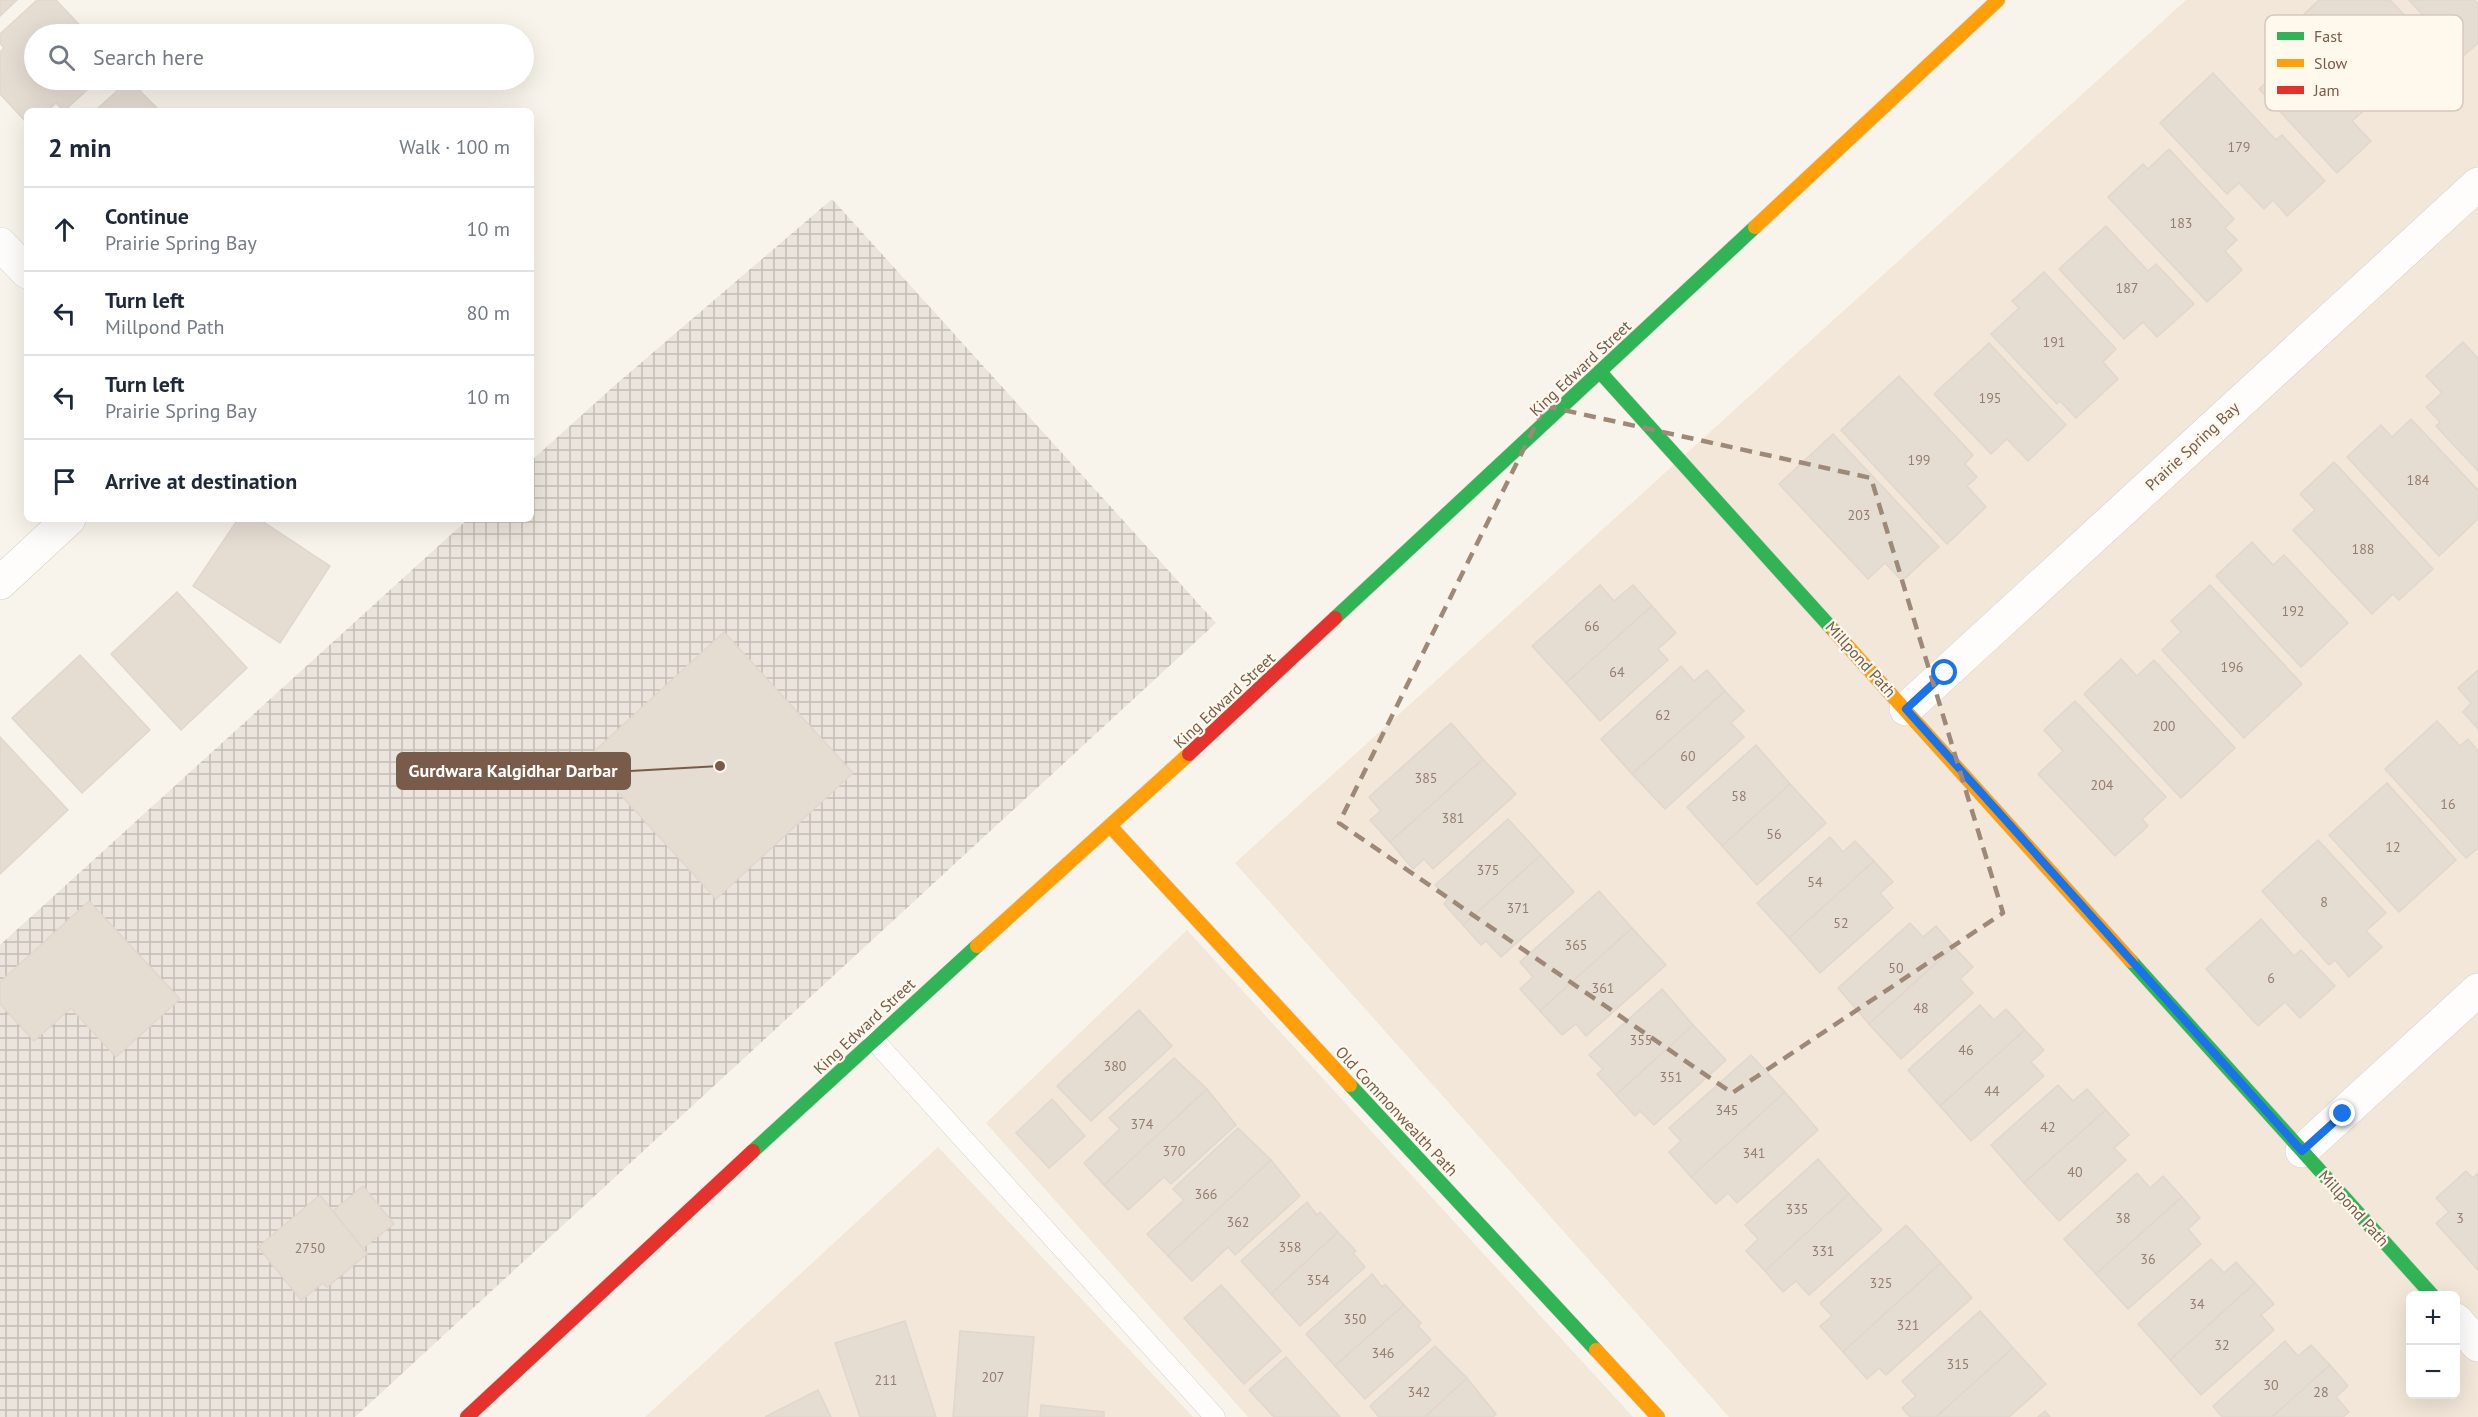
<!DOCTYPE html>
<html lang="en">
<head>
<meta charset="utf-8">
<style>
	body { margin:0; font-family:"PT Sans",sans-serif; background:#f2f2f3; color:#1f2937 }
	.controls { position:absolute; right:18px; bottom:18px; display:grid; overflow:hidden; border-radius:9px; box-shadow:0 6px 24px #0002 }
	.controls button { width:54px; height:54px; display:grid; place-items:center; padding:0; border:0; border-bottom:2px solid #e0e1e3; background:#fff; color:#1f2937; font:30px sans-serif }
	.stop { position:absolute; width:18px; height:18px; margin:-14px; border:4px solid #1a73e8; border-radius:50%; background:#fff }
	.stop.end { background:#1a73e8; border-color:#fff; box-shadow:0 2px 6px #0008 }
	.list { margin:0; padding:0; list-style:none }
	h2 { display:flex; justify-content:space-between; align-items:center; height:78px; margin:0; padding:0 24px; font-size:26px }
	h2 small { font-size:20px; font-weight:400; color:#747a83 }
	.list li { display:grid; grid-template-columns:39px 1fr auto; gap:18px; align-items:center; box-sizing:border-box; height:84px; padding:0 24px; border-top:2px solid #e0e1e3 }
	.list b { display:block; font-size:22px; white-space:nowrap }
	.list p { margin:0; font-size:20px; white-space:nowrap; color:#747a83 }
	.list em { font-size:20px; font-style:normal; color:#747a83 }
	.icon { flex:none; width:33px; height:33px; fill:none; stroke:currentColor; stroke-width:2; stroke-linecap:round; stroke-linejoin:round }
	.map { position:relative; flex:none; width:2478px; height:1417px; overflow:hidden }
	.search { position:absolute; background:#fff; box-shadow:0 6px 24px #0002; left:24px; top:24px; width:510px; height:66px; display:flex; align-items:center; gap:15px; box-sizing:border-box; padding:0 21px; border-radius:33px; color:#747a83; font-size:22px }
	.panel { position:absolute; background:#fff; box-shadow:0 6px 24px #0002; left:24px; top:108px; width:510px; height:414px; border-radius:9px }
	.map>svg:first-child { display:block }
	.residential { fill:#f2e7d8; fill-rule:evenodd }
	.industrial { fill:url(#industrial-grid) }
	.building { fill:#e5dcd2; stroke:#e1d7cd; stroke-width:1.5 }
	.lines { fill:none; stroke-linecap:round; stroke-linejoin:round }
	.lane-casing { stroke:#d6d0c8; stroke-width:21 }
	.street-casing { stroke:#d6d0c8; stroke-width:34 }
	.fast-casing { stroke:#d7d0c8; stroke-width:15 }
	.slow-casing { stroke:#d7d0c8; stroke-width:15 }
	.jam-casing { stroke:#d7d0c8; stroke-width:15 }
	.lane { stroke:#fefdfc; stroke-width:20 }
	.street { stroke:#fefdfc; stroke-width:33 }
	.fast { stroke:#30b455; stroke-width:14 }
	.slow { stroke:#ff9f0a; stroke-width:14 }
	.jam { stroke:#e5322d; stroke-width:14 }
	.route { stroke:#1a73e8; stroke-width:8 }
	.marked { fill:none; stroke:#9e8979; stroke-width:4.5; stroke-dasharray:12 8; stroke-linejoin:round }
	.labels { text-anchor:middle; stroke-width:4.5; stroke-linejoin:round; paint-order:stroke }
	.number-label { font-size:14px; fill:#957d6e }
	.street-label { font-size:16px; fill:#785b49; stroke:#fff8ed }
	.key { fill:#fff8ed; stroke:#d6c9bc; stroke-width:1.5 }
	.key-label { font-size:16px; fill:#785b49 }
	.leader { fill:none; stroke:#785b49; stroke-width:2 }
	.callout-dot { fill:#785b49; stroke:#fff8ed; stroke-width:2 }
	.callout { fill:#785b49; stroke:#785b49; stroke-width:2 }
	.callout-label { font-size:18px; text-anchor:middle; font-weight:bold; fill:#fff }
</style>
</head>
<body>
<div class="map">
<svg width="2478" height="1417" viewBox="0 0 2478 1417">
	<defs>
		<pattern id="industrial-grid" width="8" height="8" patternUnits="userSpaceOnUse" patternTransform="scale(1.5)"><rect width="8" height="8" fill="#ebe4dc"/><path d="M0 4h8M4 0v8" fill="none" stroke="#c3bcb4"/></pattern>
	</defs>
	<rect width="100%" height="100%" fill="#f8f4eb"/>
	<g class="residential">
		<path d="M2186 0H2478V1417H1729L1235 863ZM2410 1296H2456V1394H2410Z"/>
		<polygon points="1187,930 1633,1417 1248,1417 986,1123"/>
		<polygon points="938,1147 1193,1417 645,1417"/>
	</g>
	<polygon class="industrial" points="832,199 1216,623 355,1417 0,1417 0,945 468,519 531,519 531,461 614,386"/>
	<g class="building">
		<polygon points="0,0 17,0 0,16"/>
		<polygon points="37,0 56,0 88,34 34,34 34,80 98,80 64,111 56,103 47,111 27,111 27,123 0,94 0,52 4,48 0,43 0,34"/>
		<polygon points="2319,0 2390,0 2456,70 2422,102 2402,81 2380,101 2301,17"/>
		<polygon points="2409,0 2474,0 2478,4 2478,43 2462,57"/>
		<polygon points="2309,44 2368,107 2352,121 2371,141 2337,173 2259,89"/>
		<polygon points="2213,73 2276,140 2282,135 2325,181 2287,216 2273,200 2264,209 2239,183 2227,194 2160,123"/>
		<polygon points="129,80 160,111 95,111"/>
		<polygon points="2169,149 2234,219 2225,228 2237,240 2225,251 2242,270 2207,302 2108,197 2143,164 2148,169"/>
		<polygon points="2106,226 2148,271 2156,264 2194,304 2157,337 2143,322 2124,339 2059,269"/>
		<polygon points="2044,272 2116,349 2103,362 2118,379 2076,418 2060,401 2057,404 1991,334 2019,308 2012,301"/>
		<polygon points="2463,342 2478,358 2478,471 2436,426 2440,422 2426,407 2442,393 2426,376"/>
		<polygon points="1989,343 2066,425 2028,461 2007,439 1991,454 1934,394"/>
		<polygon points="1899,376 1973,455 1965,464 1977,477 1967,486 1986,507 1947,544 1841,430"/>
		<polygon points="2411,419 2478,490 2478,519 2439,556 2347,457 2381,425 2392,437"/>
		<polygon points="1833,434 1939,547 1902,581 1885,563 1868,579 1779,484"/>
		<polygon points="2334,462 2433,569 2399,600 2393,594 2372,614 2293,530 2315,510 2300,494"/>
		<polygon points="238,519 259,519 330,566 280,643 193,586"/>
		<polygon points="2252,542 2273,565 2284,555 2348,623 2301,667 2216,576"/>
		<polygon points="1600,585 1614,601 1633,585 1652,606 1566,683 1532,646"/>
		<polygon points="2210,585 2302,684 2244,738 2162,650 2181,632 2171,621"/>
		<polygon points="177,592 247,668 181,730 111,654"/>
		<polygon points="1652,606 1676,633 1658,649 1668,660 1600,721 1566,683"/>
		<polygon points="724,632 853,773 716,899 587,758"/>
		<polygon points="80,655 150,730 82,793 12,718"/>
		<polygon points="2121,659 2137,676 2154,660 2235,748 2181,798 2084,694"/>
		<polygon points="1681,666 1694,681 1707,670 1725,691 1632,774 1601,739"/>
		<polygon points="2478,670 2478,729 2463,712 2471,703 2458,688"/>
		<polygon points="1725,691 1744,711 1731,723 1744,737 1665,809 1632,774"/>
		<polygon points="2075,701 2166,797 2142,819 2148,826 2115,856 2038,774 2063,751 2044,730"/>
		<polygon points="2437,721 2460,746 2468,739 2478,751 2478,848 2466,858 2385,769"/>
		<polygon points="1451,723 1483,759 1390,842 1370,820 1381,811 1369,797"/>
		<polygon points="0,737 68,810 0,874"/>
		<polygon points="1756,745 1790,784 1722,846 1687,807"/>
		<polygon points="1483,759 1516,794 1433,869 1424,859 1413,869 1390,842"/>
		<polygon points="2387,783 2456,860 2399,912 2329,835"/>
		<polygon points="1790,784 1826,823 1757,885 1722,846"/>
		<polygon points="1508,819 1541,855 1463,925 1444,904 1448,899 1435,885"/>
		<polygon points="1830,837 1843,852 1855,841 1874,861 1789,938 1757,903"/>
		<polygon points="2318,840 2386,913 2366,931 2382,947 2349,977 2335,960 2329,965 2262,891"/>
		<polygon points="1541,855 1574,892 1501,957 1486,941 1481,945 1463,925"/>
		<polygon points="1874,861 1893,882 1880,893 1893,908 1820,973 1789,938"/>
		<polygon points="1599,891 1632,928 1540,1011 1520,989 1533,977 1520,962"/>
		<polygon points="89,901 180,999 116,1057 71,1008 34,1041 0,1004 0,982"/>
		<polygon points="2261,919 2294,956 2301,950 2335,986 2300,1018 2285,1002 2258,1026 2206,969"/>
		<polygon points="1910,923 1923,937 1936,926 1954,947 1869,1024 1838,988"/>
		<polygon points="1632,928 1666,965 1586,1036 1576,1024 1562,1035 1540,1011"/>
		<polygon points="1954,947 1973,967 1960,979 1973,993 1901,1059 1869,1024"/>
		<polygon points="1662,989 1693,1025 1616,1095 1597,1074 1603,1069 1589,1055"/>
		<polygon points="1980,1005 1994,1020 2006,1009 2025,1030 1940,1106 1908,1070"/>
		<polygon points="1139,1010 1172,1046 1091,1121 1057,1086"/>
		<polygon points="1693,1025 1726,1060 1654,1125 1640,1111 1635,1116 1616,1095"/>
		<polygon points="2025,1030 2044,1050 2031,1062 2044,1076 1971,1141 1940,1106"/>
		<polygon points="1751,1055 1785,1092 1691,1177 1669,1152 1681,1141 1669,1128"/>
		<polygon points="1174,1058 1207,1089 1104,1185 1084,1163 1120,1129 1109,1118"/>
		<polygon points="2058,1085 2073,1101 2087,1089 2106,1110 2024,1183 1991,1145"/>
		<polygon points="1207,1089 1236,1125 1171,1184 1164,1177 1128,1210 1104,1185"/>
		<polygon points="1785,1092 1818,1130 1737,1203 1728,1193 1716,1204 1691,1177"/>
		<polygon points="1052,1099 1085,1136 1049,1168 1016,1133"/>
		<polygon points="2106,1110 2129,1135 2114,1148 2126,1160 2059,1221 2024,1183"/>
		<polygon points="1238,1128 1271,1160 1168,1256 1147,1234 1184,1200 1173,1189"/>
		<polygon points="1818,1159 1849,1194 1765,1271 1746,1251 1758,1239 1745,1225"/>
		<polygon points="1271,1160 1300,1196 1235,1255 1228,1247 1192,1281 1168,1256"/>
		<polygon points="2466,1171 2473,1178 2478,1173 2478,1270 2436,1223 2449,1212 2436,1198"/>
		<polygon points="2137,1173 2150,1188 2163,1176 2182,1197 2096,1274 2064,1239"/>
		<polygon points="363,1186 394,1224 363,1248 333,1211"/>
		<polygon points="1849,1194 1882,1230 1809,1295 1796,1281 1783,1292 1765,1271"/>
		<polygon points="320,1195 367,1254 327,1287 323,1283 301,1300 258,1247"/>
		<polygon points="2182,1197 2200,1218 2188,1229 2201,1244 2128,1309 2096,1274"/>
		<polygon points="1307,1202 1317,1215 1320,1212 1338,1232 1271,1294 1241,1261"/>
		<polygon points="1906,1225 1941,1263 1843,1352 1820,1326 1832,1316 1820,1303"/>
		<polygon points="1338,1232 1356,1251 1353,1253 1365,1267 1300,1326 1271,1294"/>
		<polygon points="2211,1259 2224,1273 2236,1262 2255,1283 2170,1360 2138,1324"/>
		<polygon points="1941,1263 1972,1298 1886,1375 1879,1368 1867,1379 1843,1352"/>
		<polygon points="1372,1274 1382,1287 1385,1284 1404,1305 1335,1366 1306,1334"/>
		<polygon points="2255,1283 2274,1304 2261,1315 2274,1330 2201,1395 2170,1360"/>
		<polygon points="1221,1285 1281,1351 1244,1384 1184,1318"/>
		<polygon points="1404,1305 1421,1323 1418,1326 1431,1340 1365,1399 1335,1366"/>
		<polygon points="1980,1311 2013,1348 1936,1417 1910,1417 1902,1408 1916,1396 1902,1381"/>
		<polygon points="905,1321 936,1417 860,1417 835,1343"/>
		<polygon points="960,1331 1034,1337 1027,1417 953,1417"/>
		<polygon points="2285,1341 2298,1356 2311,1345 2330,1365 2272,1417 2222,1417 2213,1406"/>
		<polygon points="1435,1346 1467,1378 1425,1417 1379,1417 1370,1406"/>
		<polygon points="2013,1348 2046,1384 2009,1417 1936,1417"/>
		<polygon points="1286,1357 1340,1417 1274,1417 1249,1390"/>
		<polygon points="2330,1365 2348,1386 2336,1397 2349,1412 2343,1417 2272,1417"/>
		<polygon points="1467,1378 1496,1414 1493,1417 1425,1417"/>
		<polygon points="818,1390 831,1417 765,1417 771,1414"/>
		<polygon points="1041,1405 1104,1412 1104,1417 1040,1417"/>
		<polygon points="2045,1411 2050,1417 2038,1417"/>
	</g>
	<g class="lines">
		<g class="lane-casing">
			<polyline id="lane" points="873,1039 1215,1417"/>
		</g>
		<g class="street-casing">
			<g id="street">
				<polyline points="0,244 27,272"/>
				<polyline points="0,583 69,519"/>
				<polyline points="1906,709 2478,184"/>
				<polyline points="2302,1151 2478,990"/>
				<polyline points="2456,1320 2478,1345"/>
			</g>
		</g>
		<g class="fast-casing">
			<g id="fast">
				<polyline points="1600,372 1834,631"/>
				<polyline points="1335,618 1755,227"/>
				<polyline points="2131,961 2433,1296"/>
				<polyline points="1350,1085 1596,1350"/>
				<polyline points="753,1151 977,946"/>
			</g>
		</g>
		<g class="slow-casing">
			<g id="slow">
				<polyline points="1755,227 1998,0"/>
				<polyline points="1834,631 2131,961"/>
				<polyline points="1111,827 1350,1085"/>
				<polyline points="977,946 1189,754"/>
				<polyline points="1596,1350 1658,1417"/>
			</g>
		</g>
		<g class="jam-casing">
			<g id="jam">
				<polyline points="1189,754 1335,618"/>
				<polyline points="467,1417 753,1151"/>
			</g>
		</g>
		<use href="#lane" class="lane"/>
		<use href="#street" class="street"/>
		<use href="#fast" class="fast"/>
		<use href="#slow" class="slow"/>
		<use href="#jam" class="jam"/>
	</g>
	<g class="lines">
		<polyline class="route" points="1945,673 1906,709 2302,1151 2343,1114"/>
	</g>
	<path class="marked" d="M1545 406 1871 478 2003 913 1732 1093 1339 823Z"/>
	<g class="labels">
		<g class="number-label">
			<text x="2239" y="152">179</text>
			<text x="2181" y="228">183</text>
			<text x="2127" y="293">187</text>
			<text x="2054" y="347">191</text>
			<text x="1990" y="403">195</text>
			<text x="1919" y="465">199</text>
			<text x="2418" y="485">184</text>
			<text x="1859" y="520">203</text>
			<text x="2363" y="554">188</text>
			<text x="2293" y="616">192</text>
			<text x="1592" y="631">66</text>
			<text x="2232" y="672">196</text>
			<text x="1617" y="677">64</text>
			<text x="1663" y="720">62</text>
			<text x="2164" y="731">200</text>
			<text x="1688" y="761">60</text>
			<text x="1426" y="783">385</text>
			<text x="2102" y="790">204</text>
			<text x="1739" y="801">58</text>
			<text x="2448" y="809">16</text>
			<text x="1453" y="823">381</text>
			<text x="1774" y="839">56</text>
			<text x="2393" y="852">12</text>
			<text x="1488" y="875">375</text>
			<text x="1815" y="887">54</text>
			<text x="2324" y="907">8</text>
			<text x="1518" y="913">371</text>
			<text x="1841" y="928">52</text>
			<text x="1576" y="950">365</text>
			<text x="1896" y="973">50</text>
			<text x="2271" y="983">6</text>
			<text x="1603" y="993">361</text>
			<text x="1921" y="1013">48</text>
			<text x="1641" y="1045">355</text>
			<text x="1966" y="1055">46</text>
			<text x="1115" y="1071">380</text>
			<text x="1671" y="1082">351</text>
			<text x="1992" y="1096">44</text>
			<text x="1727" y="1115">345</text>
			<text x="1142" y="1129">374</text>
			<text x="2048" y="1132">42</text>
			<text x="1174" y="1156">370</text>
			<text x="1754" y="1158">341</text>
			<text x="2075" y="1177">40</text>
			<text x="1206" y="1199">366</text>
			<text x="1797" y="1214">335</text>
			<text x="2123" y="1223">38</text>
			<text x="2460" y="1223">3</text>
			<text x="1238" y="1227">362</text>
			<text x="1290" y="1252">358</text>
			<text x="310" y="1253">2750</text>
			<text x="1823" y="1256">331</text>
			<text x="2148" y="1264">36</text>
			<text x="1318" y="1285">354</text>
			<text x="1881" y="1288">325</text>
			<text x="2197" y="1309">34</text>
			<text x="1355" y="1324">350</text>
			<text x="1908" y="1330">321</text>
			<text x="2222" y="1350">32</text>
			<text x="1383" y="1358">346</text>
			<text x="1958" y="1369">315</text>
			<text x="993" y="1382">207</text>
			<text x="886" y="1385">211</text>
			<text x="2271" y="1390">30</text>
			<text x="1419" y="1397">342</text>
			<text x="2321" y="1397">28</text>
		</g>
		<g class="street-label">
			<text transform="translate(1580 368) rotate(-43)" y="6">King Edward Street</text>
			<text transform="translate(2192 446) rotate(-43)" y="6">Prairie Spring Bay</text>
			<text transform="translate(1861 659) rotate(48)" y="6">Millpond Path</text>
			<text transform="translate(1224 700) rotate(-43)" y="6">King Edward Street</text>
			<text transform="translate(864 1026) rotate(-43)" y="6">King Edward Street</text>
			<text transform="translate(1397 1111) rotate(47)" y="6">Old Commonwealth Path</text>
			<text transform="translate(2354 1208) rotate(48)" y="6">Millpond Path</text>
		</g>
	</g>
	<rect x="2265" y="15" width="198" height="96" rx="9" class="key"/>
	<rect x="2277" y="32" width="27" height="8" fill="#30b455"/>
	<rect x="2277" y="59" width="27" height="8" fill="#ff9f0a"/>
	<rect x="2277" y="86" width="27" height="8" fill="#e5322d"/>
	<g class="key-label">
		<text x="2314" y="42">Fast</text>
		<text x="2314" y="69">Slow</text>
		<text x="2314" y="96">Jam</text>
	</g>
	<path class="leader" d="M720 766L630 771"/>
	<circle class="callout-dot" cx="720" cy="766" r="6"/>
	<rect class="callout" x="397" y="753" width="233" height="36" rx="6"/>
	<g class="callout-label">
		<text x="513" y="777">Gurdwara Kalgidhar Darbar</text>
	</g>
</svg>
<div class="controls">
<button>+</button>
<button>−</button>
</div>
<div class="stop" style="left:1945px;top:673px"></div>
<div class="stop end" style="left:2343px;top:1114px"></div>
<div class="search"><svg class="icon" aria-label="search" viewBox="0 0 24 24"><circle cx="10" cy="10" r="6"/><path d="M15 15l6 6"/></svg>Search here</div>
<section class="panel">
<h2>2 min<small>Walk · 100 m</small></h2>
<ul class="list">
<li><svg class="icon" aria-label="ahead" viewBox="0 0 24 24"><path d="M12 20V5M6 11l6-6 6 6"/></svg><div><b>Continue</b><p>Prairie Spring Bay</p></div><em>10 m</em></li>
<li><svg class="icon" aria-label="left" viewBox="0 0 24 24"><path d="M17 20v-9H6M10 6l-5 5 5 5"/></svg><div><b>Turn left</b><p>Millpond Path</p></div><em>80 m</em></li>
<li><svg class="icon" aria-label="left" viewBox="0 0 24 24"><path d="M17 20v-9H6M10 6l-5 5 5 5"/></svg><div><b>Turn left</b><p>Prairie Spring Bay</p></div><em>10 m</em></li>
<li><svg class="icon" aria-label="arrive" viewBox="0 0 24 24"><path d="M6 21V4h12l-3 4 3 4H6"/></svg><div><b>Arrive at destination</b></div></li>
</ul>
</section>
</div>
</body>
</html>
